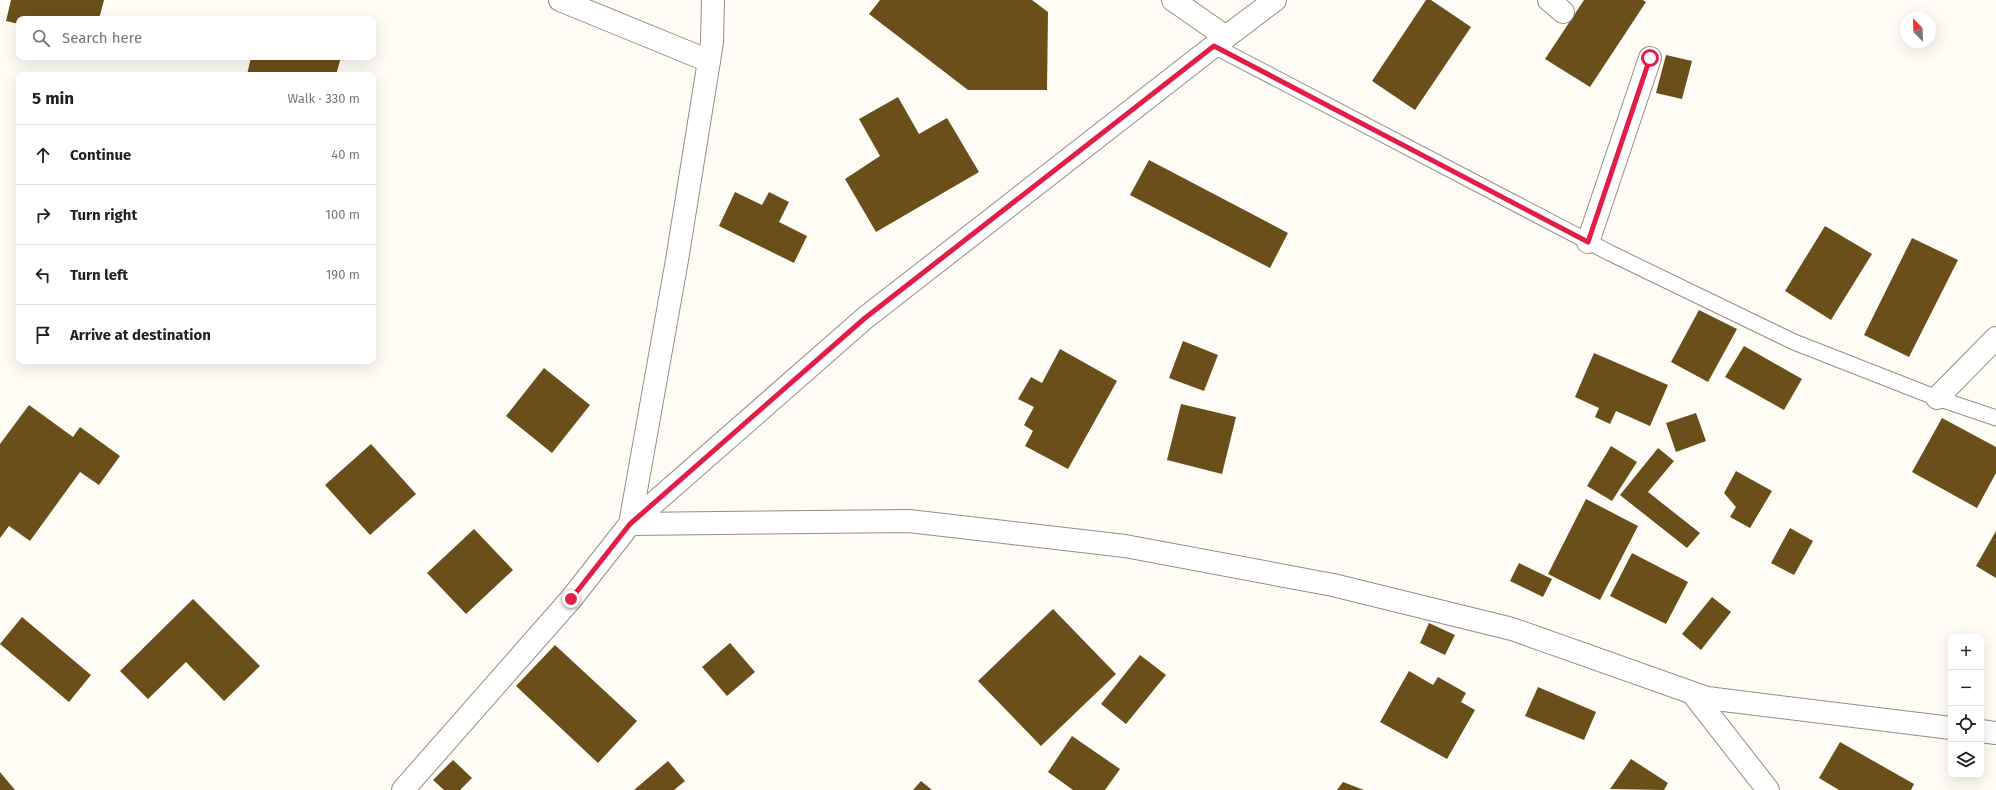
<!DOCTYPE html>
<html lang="en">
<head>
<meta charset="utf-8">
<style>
	body { margin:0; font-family:"Fira Sans",sans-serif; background:#f2f2f2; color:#222 }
	.controls { position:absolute; right:12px; bottom:12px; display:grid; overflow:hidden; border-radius:8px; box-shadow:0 4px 16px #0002 }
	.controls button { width:36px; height:36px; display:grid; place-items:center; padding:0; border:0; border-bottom:1px solid #e0e0e0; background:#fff; color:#222; font:20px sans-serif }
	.compass { position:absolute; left:1900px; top:12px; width:36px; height:36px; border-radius:50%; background:#fff; box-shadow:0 4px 16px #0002; rotate:337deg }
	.stop { position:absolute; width:12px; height:12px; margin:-9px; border:3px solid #e11d48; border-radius:50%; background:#fff }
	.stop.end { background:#e11d48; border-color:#fff; box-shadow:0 1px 4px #0008 }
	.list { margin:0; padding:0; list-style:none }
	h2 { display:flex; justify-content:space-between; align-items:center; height:52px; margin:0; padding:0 16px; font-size:17px }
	h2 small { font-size:13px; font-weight:400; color:#767676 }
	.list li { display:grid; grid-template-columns:26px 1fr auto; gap:12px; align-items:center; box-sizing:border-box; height:60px; padding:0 16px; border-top:1px solid #e0e0e0 }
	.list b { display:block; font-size:15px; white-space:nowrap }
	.list em { font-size:13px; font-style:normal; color:#767676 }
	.icon { flex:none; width:22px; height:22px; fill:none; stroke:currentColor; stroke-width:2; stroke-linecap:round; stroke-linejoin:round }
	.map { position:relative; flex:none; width:1996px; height:790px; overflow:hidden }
	.search { position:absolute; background:#fff; box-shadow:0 4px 16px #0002; left:16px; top:16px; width:360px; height:44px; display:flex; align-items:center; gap:10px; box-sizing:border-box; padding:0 14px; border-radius:8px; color:#767676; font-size:15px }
	.panel { position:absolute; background:#fff; box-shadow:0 4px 16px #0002; left:16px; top:72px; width:360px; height:292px; border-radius:8px }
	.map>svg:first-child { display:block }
	.building { fill:#6b4f1b }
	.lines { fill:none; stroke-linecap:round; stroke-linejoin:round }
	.lane-casing { stroke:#948f86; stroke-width:17 }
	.street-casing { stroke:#948f86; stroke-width:24 }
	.lane { stroke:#fff; stroke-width:15 }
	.street { stroke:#fff; stroke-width:22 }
	.route { stroke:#e11d48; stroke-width:5 }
</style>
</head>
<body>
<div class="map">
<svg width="1996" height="790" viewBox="0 0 1996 790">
	<rect width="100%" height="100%" fill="#fffbf5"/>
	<g class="building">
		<polygon points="11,0 104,0 99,19 19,19 19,24 6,21"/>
		<polygon points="880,0 1032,0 1048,12 1047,90 968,90 869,14"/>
		<polygon points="1426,0 1431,0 1471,27 1415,110 1372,81"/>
		<polygon points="1584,0 1643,0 1646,2 1590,87 1545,59"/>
		<polygon points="1666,55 1692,61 1682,99 1656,93"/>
		<polygon points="251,57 341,57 336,75 247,75"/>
		<polygon points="898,97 919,134 947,118 979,172 876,232 845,179 880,156 859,119"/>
		<polygon points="1149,160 1288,233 1270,268 1130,195"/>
		<polygon points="735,192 762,205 769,192 789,202 779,222 807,236 794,263 719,226"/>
		<polygon points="1825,226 1872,254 1831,320 1785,291"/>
		<polygon points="1912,238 1958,260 1909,357 1864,335"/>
		<polygon points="1699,310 1737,329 1708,382 1671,362"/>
		<polygon points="1183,341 1218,355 1204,391 1169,378"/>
		<polygon points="1744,346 1802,379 1784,410 1725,377"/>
		<polygon points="1060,349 1117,381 1068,469 1025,446 1033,431 1024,425 1034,407 1018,399 1031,377 1042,383"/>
		<polygon points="1594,353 1668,385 1650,426 1616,411 1610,424 1595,417 1599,408 1575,397"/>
		<polygon points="544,368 590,405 552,453 506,416"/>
		<polygon points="1181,404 1236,417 1222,474 1167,460"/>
		<polygon points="29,405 73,437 80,427 120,456 99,485 80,472 30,541 9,526 0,538 0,444"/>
		<polygon points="1696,413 1706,441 1676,452 1666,423"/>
		<polygon points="1942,418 1996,447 1996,473 1977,508 1912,472"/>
		<polygon points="371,444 416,494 370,535 325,485"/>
		<polygon points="1611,446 1637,462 1612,501 1587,486"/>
		<polygon points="1658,448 1674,461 1648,492 1700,533 1687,548 1620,495"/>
		<polygon points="1736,471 1772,491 1750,528 1730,517 1736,507 1724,493"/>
		<polygon points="1586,499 1638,526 1600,600 1548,574"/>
		<polygon points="1790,528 1813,541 1794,575 1771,563"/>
		<polygon points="474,529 513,570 466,614 427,573"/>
		<polygon points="1996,531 1996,578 1976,566"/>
		<polygon points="1632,553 1688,582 1666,624 1610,596"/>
		<polygon points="1519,563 1552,579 1543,597 1510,581"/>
		<polygon points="1712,597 1731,612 1701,650 1682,634"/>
		<polygon points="193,599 260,666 224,701 186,662 148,699 120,671"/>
		<polygon points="1053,609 1116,674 1041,746 978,681"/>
		<polygon points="22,617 91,675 69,702 0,644"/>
		<polygon points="1429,623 1455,635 1445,655 1420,643"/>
		<polygon points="730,643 755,672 727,696 702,667"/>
		<polygon points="555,645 637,721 598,763 516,686"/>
		<polygon points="1140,655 1166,675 1126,724 1101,704"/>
		<polygon points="1409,671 1433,685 1438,677 1466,693 1461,702 1475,710 1447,759 1380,722"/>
		<polygon points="1538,687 1596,712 1584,740 1525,716"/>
		<polygon points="1072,736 1120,769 1105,790 1073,790 1048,772"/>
		<polygon points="1840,742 1914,784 1911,790 1839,790 1819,778"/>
		<polygon points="1631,759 1668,783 1664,790 1610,789"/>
		<polygon points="453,760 472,778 460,790 444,790 433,780"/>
		<polygon points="668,761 685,781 674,790 634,790"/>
		<polygon points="0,772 15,790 0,790"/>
		<polygon points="921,781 932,790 913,790"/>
		<polygon points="1343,782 1364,790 1337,790"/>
	</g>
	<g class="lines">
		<g class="lane-casing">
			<polyline id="lane" points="1214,46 1610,253 1794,342 1937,398 1996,418"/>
		</g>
		<g class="street-casing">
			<g id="street">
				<polyline points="560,0 709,61"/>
				<polyline points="1173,0 1226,37"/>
				<polyline points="1549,0 1563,12"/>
				<polyline points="1588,242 1650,58"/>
				<polyline points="1937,398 1996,338"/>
				<polyline points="630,524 909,521 1125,546 1333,585 1512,629 1707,698 1951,728"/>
				<polyline points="630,524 865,318 1214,46 1275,0"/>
				<polyline points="1693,694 1768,790"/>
				<polyline points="1981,731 1996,733"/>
				<polyline points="403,790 571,599 630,524 677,260 712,42 713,0"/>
			</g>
		</g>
		<use href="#lane" class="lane"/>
		<use href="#street" class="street"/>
	</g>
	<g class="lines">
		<polyline class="route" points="571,599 630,524 865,318 1214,46 1588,242 1650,58"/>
	</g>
</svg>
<div class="controls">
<button>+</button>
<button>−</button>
<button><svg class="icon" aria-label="locate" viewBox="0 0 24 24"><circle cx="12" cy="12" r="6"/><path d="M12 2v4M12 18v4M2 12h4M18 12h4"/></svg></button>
<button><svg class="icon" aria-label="layers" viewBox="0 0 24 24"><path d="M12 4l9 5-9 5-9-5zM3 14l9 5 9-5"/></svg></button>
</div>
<svg class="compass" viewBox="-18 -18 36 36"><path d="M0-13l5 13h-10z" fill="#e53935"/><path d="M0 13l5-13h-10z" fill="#767676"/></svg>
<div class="stop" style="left:1650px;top:58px"></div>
<div class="stop end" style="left:571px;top:599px"></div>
<div class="search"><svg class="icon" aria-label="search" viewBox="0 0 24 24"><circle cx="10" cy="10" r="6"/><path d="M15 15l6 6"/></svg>Search here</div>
<section class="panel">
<h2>5 min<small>Walk · 330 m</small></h2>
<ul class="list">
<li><svg class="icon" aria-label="ahead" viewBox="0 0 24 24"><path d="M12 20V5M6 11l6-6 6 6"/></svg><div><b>Continue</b></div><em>40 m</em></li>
<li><svg class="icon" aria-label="right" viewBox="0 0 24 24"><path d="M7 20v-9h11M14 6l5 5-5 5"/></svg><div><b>Turn right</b></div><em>100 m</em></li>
<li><svg class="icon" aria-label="left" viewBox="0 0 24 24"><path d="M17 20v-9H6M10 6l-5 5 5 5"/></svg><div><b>Turn left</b></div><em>190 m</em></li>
<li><svg class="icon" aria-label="arrive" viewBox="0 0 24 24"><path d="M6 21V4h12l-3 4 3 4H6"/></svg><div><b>Arrive at destination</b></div></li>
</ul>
</section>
</div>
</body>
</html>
